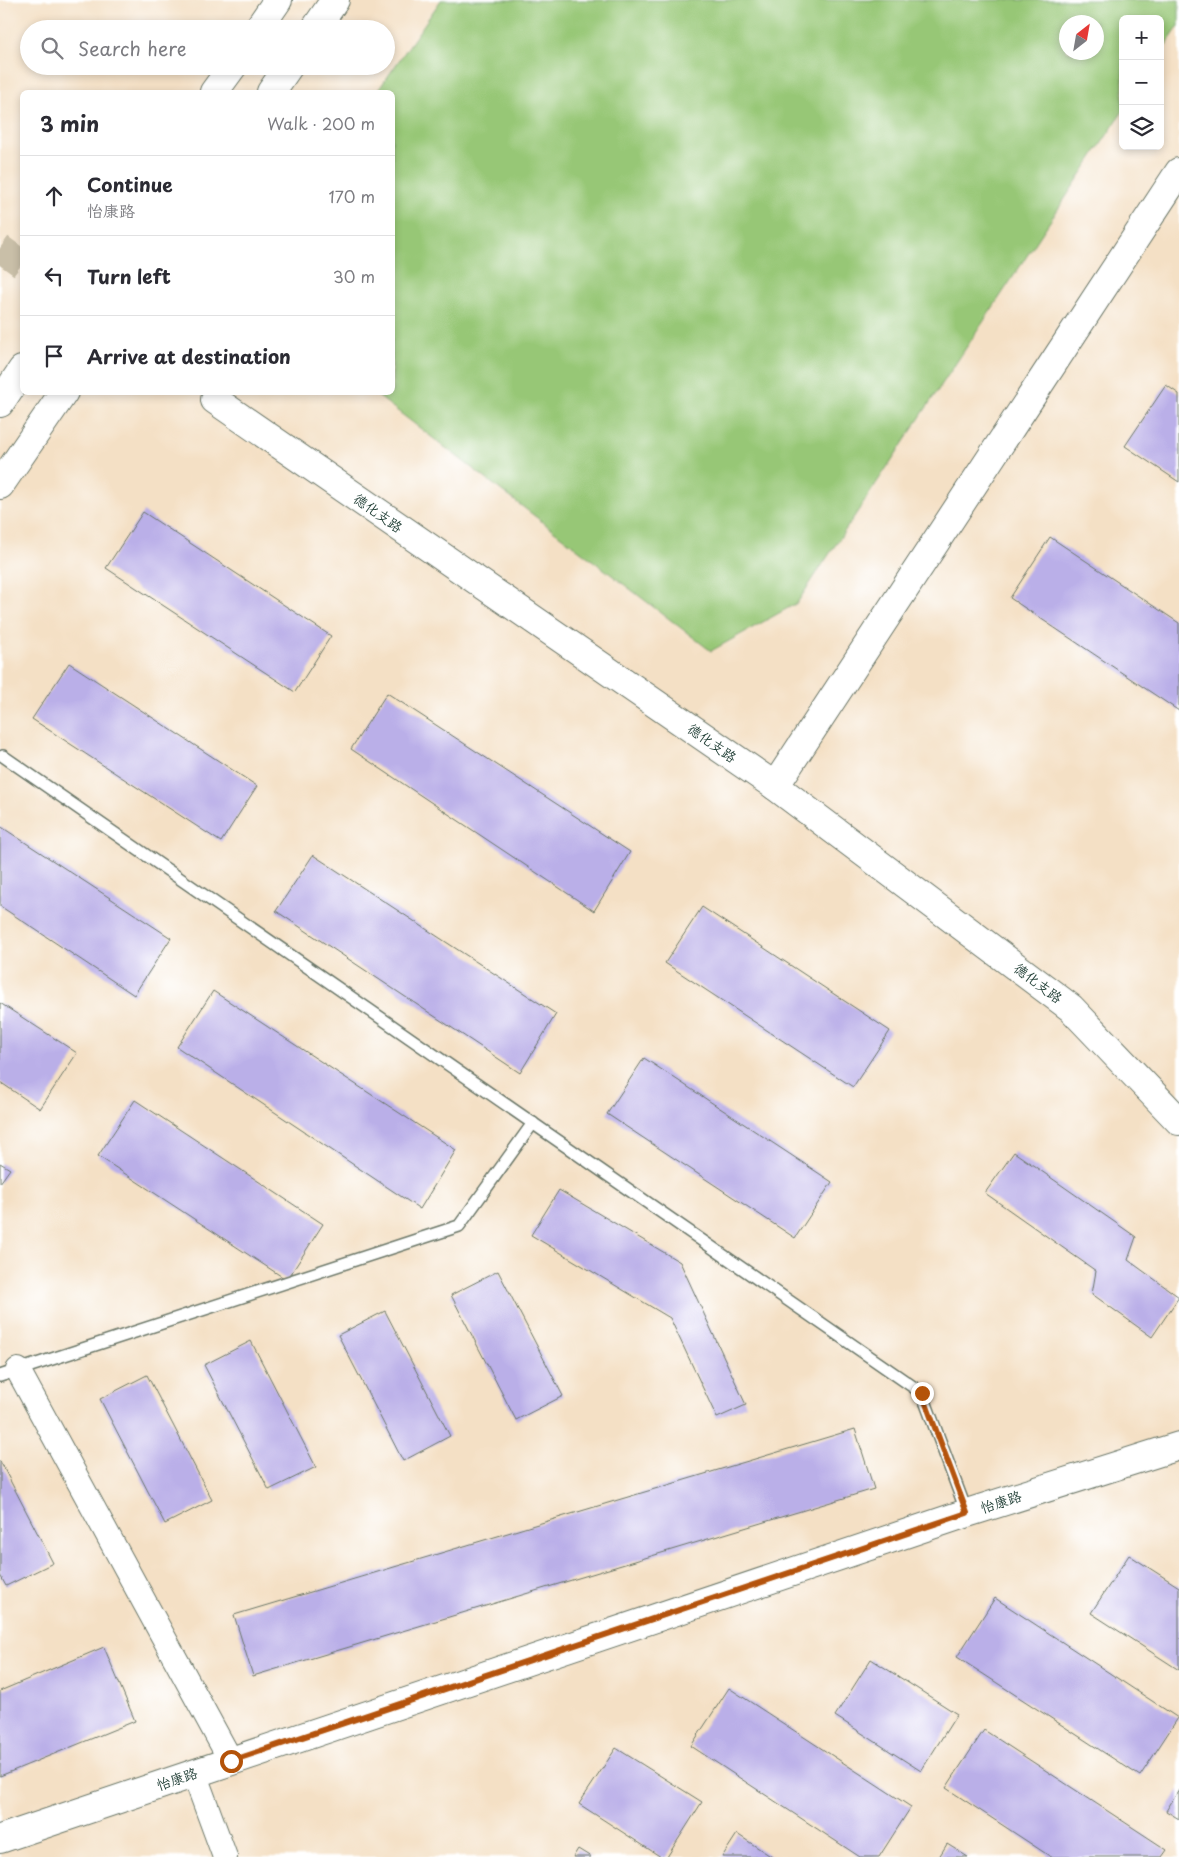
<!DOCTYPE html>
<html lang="en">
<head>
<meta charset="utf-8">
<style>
	body { margin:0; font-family:"Playpen Sans","LXGW WenKai TC",sans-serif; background:#f2f2f3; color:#2b2b33 }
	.controls { position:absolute; right:15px; top:15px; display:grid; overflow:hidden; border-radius:8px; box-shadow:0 2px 8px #0003 }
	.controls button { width:45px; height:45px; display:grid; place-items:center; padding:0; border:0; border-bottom:1px solid #e1e1e2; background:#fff; color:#2b2b33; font:25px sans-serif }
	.compass { position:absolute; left:1059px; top:15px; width:45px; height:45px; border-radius:50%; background:#fff; box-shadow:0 2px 8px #0003; rotate:31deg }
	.stop { position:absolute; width:15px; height:15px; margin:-11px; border:4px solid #b45309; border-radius:50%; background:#fff }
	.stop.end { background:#b45309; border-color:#fff; box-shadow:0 1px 5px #0008 }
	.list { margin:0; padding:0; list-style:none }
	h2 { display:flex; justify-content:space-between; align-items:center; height:65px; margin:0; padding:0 20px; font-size:21px }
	h2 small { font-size:16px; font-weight:400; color:#7c7c81 }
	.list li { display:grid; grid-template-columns:32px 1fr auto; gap:15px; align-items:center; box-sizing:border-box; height:80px; padding:0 20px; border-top:1px solid #e1e1e2 }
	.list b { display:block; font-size:19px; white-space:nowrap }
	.list p { margin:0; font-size:16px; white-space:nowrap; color:#7c7c81 }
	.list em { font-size:16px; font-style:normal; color:#7c7c81 }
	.icon { flex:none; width:28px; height:28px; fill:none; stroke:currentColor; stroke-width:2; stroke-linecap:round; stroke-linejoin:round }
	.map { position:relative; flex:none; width:1179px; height:1857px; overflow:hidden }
	.search { position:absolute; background:#fff; box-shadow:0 2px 8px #0003; left:20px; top:20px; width:375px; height:55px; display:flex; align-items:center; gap:12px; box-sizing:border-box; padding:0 18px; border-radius:28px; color:#7c7c81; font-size:19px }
	.panel { position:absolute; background:#fff; box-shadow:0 2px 8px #0003; left:20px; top:90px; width:375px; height:305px; border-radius:8px }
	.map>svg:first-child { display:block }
	.green { fill:#97c776; stroke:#5b8255; fill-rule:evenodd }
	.building { fill:#baafe8 }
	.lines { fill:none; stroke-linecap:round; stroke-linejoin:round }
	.secondary-tunnel { stroke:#c9bfa8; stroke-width:28; stroke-dasharray:28 14; stroke-linecap:butt }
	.lane-casing { stroke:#6a7667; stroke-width:14 }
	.street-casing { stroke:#6a7667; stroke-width:26 }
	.secondary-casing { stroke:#6a7667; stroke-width:30 }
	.highway-casing { stroke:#6a7667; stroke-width:30 }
	.lane { stroke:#fff; stroke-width:11 }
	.street { stroke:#fff; stroke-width:24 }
	.secondary { stroke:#fff; stroke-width:28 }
	.highway { stroke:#fff; stroke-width:28 }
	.route { stroke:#b45309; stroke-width:6 }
	.labels { text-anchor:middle; stroke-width:4; stroke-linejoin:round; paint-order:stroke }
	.street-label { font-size:14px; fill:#1f3d34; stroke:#fff }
</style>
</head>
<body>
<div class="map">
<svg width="1179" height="1857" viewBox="0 0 1179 1857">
	<rect width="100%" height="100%" fill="#fff"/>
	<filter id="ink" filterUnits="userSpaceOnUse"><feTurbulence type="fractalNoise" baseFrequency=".02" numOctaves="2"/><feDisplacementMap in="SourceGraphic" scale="10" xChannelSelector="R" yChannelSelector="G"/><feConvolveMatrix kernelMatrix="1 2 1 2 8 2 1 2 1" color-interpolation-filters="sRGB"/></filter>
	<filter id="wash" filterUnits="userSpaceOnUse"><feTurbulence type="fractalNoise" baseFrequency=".0096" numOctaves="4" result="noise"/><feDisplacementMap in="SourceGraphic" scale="20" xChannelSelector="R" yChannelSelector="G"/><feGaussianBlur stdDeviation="1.12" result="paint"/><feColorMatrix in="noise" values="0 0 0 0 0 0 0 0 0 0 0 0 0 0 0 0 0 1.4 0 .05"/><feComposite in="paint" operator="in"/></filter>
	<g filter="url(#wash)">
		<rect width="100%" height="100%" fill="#f4e0c5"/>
		<path class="green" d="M441 0H1179V26L1160 54V19H1123V111L797 603 711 651 374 393 392 392V92H377ZM1066 22H1096V52H1066Z"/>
		<g id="blocks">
			<g class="building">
				<polygon points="1166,385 1179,394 1179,482 1125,446"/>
				<polygon points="143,512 331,636 295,692 106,568"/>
				<polygon points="1050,537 1179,623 1179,711 1010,598"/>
				<polygon points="69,663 257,786 221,842 32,719"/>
				<polygon points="387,693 630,852 594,911 351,749"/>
				<polygon points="0,826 171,938 134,995 0,906"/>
				<polygon points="313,855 556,1014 520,1073 276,911"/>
				<polygon points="702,907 890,1031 853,1087 665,963"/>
				<polygon points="213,991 456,1150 420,1209 177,1047"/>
				<polygon points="0,1003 77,1053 40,1109 0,1082"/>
				<polygon points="644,1058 832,1182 795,1238 607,1114"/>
				<polygon points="135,1100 323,1224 287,1280 98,1156"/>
				<polygon points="1014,1152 1136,1237 1128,1260 1179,1297 1152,1337 1092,1294 1096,1271 985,1193"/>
				<polygon points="0,1163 10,1169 0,1183"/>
				<polygon points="559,1190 680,1262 746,1405 717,1418 670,1318 531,1235"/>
				<polygon points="498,1271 563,1396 516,1420 451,1295"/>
				<polygon points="385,1311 450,1436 403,1461 338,1335"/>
				<polygon points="251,1341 316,1467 269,1490 204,1365"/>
				<polygon points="147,1375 212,1500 165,1524 100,1399"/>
				<polygon points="855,1429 874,1489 253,1676 234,1615"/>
				<polygon points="0,1461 53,1563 6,1586 0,1575"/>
				<polygon points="1129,1555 1179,1587 1179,1670 1091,1613"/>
				<polygon points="995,1598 1178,1718 1140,1776 957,1657"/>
				<polygon points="104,1647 135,1721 0,1776 0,1691"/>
				<polygon points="871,1659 957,1714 921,1771 835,1716"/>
				<polygon points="729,1688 911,1807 879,1857 860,1857 691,1746"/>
				<polygon points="984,1730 1167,1850 1162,1857 1051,1857 946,1788"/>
				<polygon points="616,1748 702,1802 667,1857 661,1857 579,1804"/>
				<polygon points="1179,1790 1179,1819 1166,1811"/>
				<polygon points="737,1834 772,1857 722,1857"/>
				<polygon points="947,1844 968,1857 939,1857"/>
				<polygon points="578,1849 591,1857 573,1857"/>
			</g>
		</g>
	</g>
	<g filter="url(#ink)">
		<use href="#blocks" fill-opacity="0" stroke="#6a7667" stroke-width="1"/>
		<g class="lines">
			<polyline class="secondary-tunnel" points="0,248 22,264"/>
			<g class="lane-casing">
				<g id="lane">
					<polyline points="3,756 922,1393 967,1513"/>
					<polyline points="0,1376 459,1226 533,1123"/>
				</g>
			</g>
			<g class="street-casing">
				<g id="street">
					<polyline points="18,1370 231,1761"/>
					<polyline points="194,1773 225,1857"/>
				</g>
			</g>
			<g class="secondary-casing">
				<g id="secondary">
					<polyline points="215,400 775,786 1071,1008 1179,1121"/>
					<polyline points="775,786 1179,172"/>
					<polyline points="0,1839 967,1513 1179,1446"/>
				</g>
			</g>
			<g class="highway-casing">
				<g id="highway">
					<polyline points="258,29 278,0"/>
					<polyline points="315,29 335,0"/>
					<polyline points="214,92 233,66"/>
					<polyline points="271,92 289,66"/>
					<polyline points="0,403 22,370"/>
					<polyline points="0,485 64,392"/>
				</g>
			</g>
			<use href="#lane" class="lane"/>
			<use href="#street" class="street"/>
			<use href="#secondary" class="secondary"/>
			<use href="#highway" class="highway"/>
		</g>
	</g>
	<g class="lines" filter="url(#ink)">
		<polyline class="route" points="231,1761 967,1513 922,1393"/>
	</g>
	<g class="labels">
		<g class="street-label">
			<text transform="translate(378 513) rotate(35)" y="5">德化支路</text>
			<text transform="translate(712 743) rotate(35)" y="5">德化支路</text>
			<text transform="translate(1038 983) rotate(37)" y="5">德化支路</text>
			<text transform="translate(1001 1502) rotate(-18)" y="5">怡康路</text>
			<text transform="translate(177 1779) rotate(-19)" y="5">怡康路</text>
		</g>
	</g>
</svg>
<div class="controls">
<button>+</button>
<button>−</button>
<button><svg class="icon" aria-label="layers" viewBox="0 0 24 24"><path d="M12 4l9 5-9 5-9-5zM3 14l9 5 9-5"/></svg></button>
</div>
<svg class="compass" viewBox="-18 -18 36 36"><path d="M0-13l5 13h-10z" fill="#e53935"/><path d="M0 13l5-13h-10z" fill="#7c7c81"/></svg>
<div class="stop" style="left:231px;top:1761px"></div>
<div class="stop end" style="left:922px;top:1393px"></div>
<div class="search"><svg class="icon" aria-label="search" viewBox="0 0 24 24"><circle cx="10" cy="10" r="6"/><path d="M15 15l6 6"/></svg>Search here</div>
<section class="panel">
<h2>3 min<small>Walk · 200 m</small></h2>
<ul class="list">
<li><svg class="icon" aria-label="ahead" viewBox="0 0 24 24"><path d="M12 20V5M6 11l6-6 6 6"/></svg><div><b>Continue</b><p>怡康路</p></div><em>170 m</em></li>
<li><svg class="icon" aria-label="left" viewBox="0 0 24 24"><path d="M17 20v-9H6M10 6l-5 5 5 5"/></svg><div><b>Turn left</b></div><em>30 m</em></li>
<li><svg class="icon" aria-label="arrive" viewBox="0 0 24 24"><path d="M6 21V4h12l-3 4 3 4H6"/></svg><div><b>Arrive at destination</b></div></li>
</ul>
</section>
</div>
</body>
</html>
